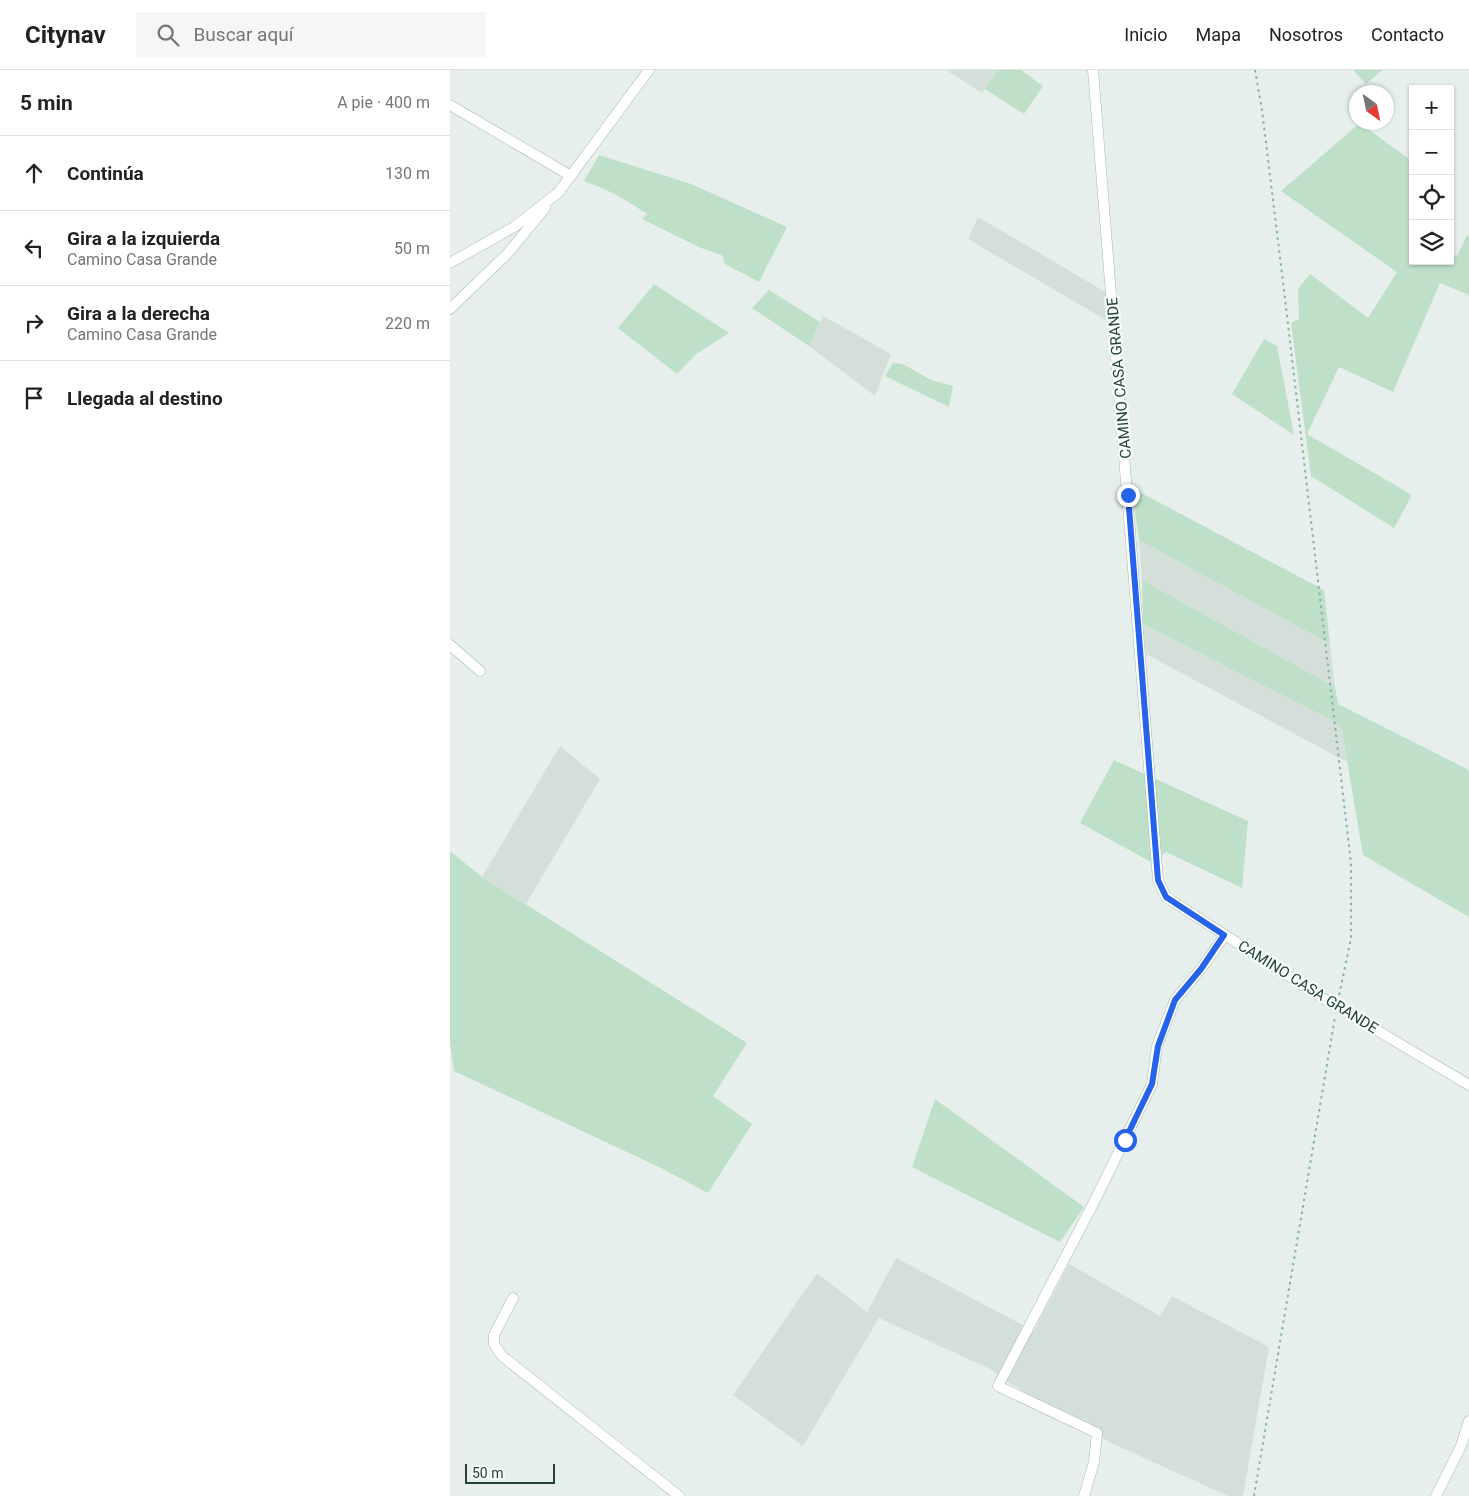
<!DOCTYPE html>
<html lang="es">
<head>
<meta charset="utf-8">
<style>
	body { margin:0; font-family:Roboto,sans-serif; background:#f6f6f6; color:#222 }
	.controls { position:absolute; right:15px; top:15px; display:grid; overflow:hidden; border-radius:0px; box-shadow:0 1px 4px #0004 }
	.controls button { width:45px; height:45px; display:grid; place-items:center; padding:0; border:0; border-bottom:1px solid #e0e0e0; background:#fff; color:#222; font:25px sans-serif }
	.compass { position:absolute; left:899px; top:15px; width:45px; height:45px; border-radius:50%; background:#fff; box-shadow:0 1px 4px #0004; rotate:147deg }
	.scale { position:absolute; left:15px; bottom:12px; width:90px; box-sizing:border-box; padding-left:5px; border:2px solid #24423a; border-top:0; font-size:14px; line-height:18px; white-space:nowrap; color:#24423a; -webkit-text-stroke:4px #f7fbf9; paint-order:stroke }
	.stop { position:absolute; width:15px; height:15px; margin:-11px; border:4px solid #2563eb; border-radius:50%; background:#fff }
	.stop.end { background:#2563eb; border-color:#fff; box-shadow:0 1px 5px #0008 }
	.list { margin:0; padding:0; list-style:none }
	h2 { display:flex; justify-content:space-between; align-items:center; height:65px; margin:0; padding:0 20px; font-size:21px }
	h2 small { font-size:16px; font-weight:400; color:#767676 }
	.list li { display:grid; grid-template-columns:32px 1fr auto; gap:15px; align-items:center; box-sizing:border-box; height:75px; padding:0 20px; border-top:1px solid #e0e0e0 }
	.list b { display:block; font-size:19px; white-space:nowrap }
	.list p { margin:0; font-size:16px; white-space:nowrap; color:#767676 }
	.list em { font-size:16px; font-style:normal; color:#767676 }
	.icon { flex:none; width:28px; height:28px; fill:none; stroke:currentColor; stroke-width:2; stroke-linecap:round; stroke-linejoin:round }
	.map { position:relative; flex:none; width:1019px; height:1426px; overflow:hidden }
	header { display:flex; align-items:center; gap:30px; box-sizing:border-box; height:70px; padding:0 25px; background:#fff; border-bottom:1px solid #e0e0e0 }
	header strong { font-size:24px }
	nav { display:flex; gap:28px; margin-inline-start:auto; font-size:18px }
	.search { width:350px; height:45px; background:#f6f6f6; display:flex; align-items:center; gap:12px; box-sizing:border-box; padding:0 18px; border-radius:0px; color:#767676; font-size:19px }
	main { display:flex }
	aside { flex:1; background:#fff }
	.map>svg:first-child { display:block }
	.built { fill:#d4dfda }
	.green { fill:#bfe0c8 }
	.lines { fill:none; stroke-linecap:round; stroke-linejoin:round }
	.street-casing { stroke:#a8b8b2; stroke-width:11 }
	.path { stroke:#86b3a5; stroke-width:2; stroke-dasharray:2.5 4; stroke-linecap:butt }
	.street { stroke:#fff; stroke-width:10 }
	.route { stroke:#2563eb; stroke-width:6 }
	.labels { text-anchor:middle; stroke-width:4.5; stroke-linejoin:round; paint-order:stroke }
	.street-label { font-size:15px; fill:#24423a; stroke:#f7fbf9 }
</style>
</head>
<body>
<header>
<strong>Citynav</strong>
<div class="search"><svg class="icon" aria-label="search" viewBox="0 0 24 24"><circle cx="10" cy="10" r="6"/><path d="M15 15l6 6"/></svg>Buscar aquí</div>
<nav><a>Inicio</a><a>Mapa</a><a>Nosotros</a><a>Contacto</a></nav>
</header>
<main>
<aside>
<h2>5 min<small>A pie · 400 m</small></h2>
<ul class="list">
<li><svg class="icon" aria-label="ahead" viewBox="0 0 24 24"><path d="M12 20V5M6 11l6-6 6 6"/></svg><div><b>Continúa</b></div><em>130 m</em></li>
<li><svg class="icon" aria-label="left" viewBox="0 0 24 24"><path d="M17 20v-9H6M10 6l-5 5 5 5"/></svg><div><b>Gira a la izquierda</b><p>Camino Casa Grande</p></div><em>50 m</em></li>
<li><svg class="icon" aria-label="right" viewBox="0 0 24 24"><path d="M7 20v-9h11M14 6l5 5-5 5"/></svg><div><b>Gira a la derecha</b><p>Camino Casa Grande</p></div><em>220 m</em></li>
<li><svg class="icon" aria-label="arrive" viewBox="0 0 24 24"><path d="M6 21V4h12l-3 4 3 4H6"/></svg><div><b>Llegada al destino</b></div></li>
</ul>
</aside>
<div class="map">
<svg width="1019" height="1426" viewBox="0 0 1019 1426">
	<rect width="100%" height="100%" fill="#e6efeb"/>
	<g class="built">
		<polygon points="496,0 548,0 532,23"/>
		<polygon points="528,147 669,230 671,259 518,169"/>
		<polygon points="373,246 441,284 425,326 359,276"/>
		<polygon points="689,470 880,574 885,617 692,510"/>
		<polygon points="693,554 891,655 897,692 696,584"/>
		<polygon points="110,676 150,709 76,834 32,807"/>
		<polygon points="446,1188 584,1261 619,1194 710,1246 722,1226 819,1277 793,1426 778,1426 659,1372 556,1311 540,1299 429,1248 353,1376 283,1325 367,1203 417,1242"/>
	</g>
	<g class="green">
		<polygon points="548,0 571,0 593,16 574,44 535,19"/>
		<polygon points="903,0 933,0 916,14"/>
		<polygon points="910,53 963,92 963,191 1000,191 1000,183 1007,186 1017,165 1019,166 1019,225 990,213 943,322 889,297 857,364 962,425 944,458 861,406 841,253 849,249 848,219 860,204 918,248 947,202 831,121"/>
		<path d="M149 85 241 114 337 157 309 212 275 194 272 185 251 178 192 149 197 144C177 130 157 119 134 111Z"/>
		<polygon points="204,214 279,263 246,284 227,304 168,258"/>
		<polygon points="319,220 370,252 359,276 302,238"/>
		<polygon points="814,269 827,276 844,365 782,324"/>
		<polygon points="443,293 453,294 481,310 503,316 499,337 435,306"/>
		<polygon points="682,418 874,520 880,574 689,470"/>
		<polygon points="692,510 885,617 888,634 1019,700 1019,847 913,785 891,655 693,554"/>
		<polygon points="664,690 798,751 792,818 716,782 701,792 630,753"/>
		<polygon points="0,781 32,807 297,973 263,1026 302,1054 258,1123 209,1097 4,1001 0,972"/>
		<polygon points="485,1029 634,1137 610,1172 462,1097"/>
	</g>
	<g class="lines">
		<g class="street-casing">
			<g id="street">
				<polyline points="643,0 708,810 716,827 871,927 1019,1015"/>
				<polyline points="0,35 121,106"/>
				<polyline points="0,193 64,157 108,123 199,0"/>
				<polyline points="0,239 58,183 95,138"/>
				<polyline points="0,575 30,601"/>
				<polyline points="63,1228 44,1265 44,1274 52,1286 229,1426"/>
				<polyline points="634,1426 644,1392 647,1363 548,1316 643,1134 702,1014 707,976 725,930 751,899 775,865"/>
				<polyline points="986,1426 1011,1376 1019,1351"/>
			</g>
		</g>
		<g class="path">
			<polyline points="805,0 812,40 834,220 901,793 901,868 889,926"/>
			<polyline points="804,1426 885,947"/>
		</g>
		<use href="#street" class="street"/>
	</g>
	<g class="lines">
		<polyline class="route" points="675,1070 702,1014 708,976 725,930 751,899 774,865 716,827 708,810 678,425"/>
	</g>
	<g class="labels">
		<g class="street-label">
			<text transform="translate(669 308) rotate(-95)" y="5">CAMINO CASA GRANDE</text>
			<text transform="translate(858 917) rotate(32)" y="5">CAMINO CASA GRANDE</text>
		</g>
	</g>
</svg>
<div class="controls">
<button>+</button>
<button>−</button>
<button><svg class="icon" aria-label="locate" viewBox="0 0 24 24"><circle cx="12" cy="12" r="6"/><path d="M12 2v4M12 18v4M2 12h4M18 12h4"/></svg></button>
<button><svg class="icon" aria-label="layers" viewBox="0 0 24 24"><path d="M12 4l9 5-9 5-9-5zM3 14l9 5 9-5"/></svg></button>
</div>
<svg class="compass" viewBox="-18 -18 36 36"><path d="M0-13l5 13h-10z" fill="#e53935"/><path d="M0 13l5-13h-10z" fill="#767676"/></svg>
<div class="scale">50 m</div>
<div class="stop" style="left:675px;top:1070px"></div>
<div class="stop end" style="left:678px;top:425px"></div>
</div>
</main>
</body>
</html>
